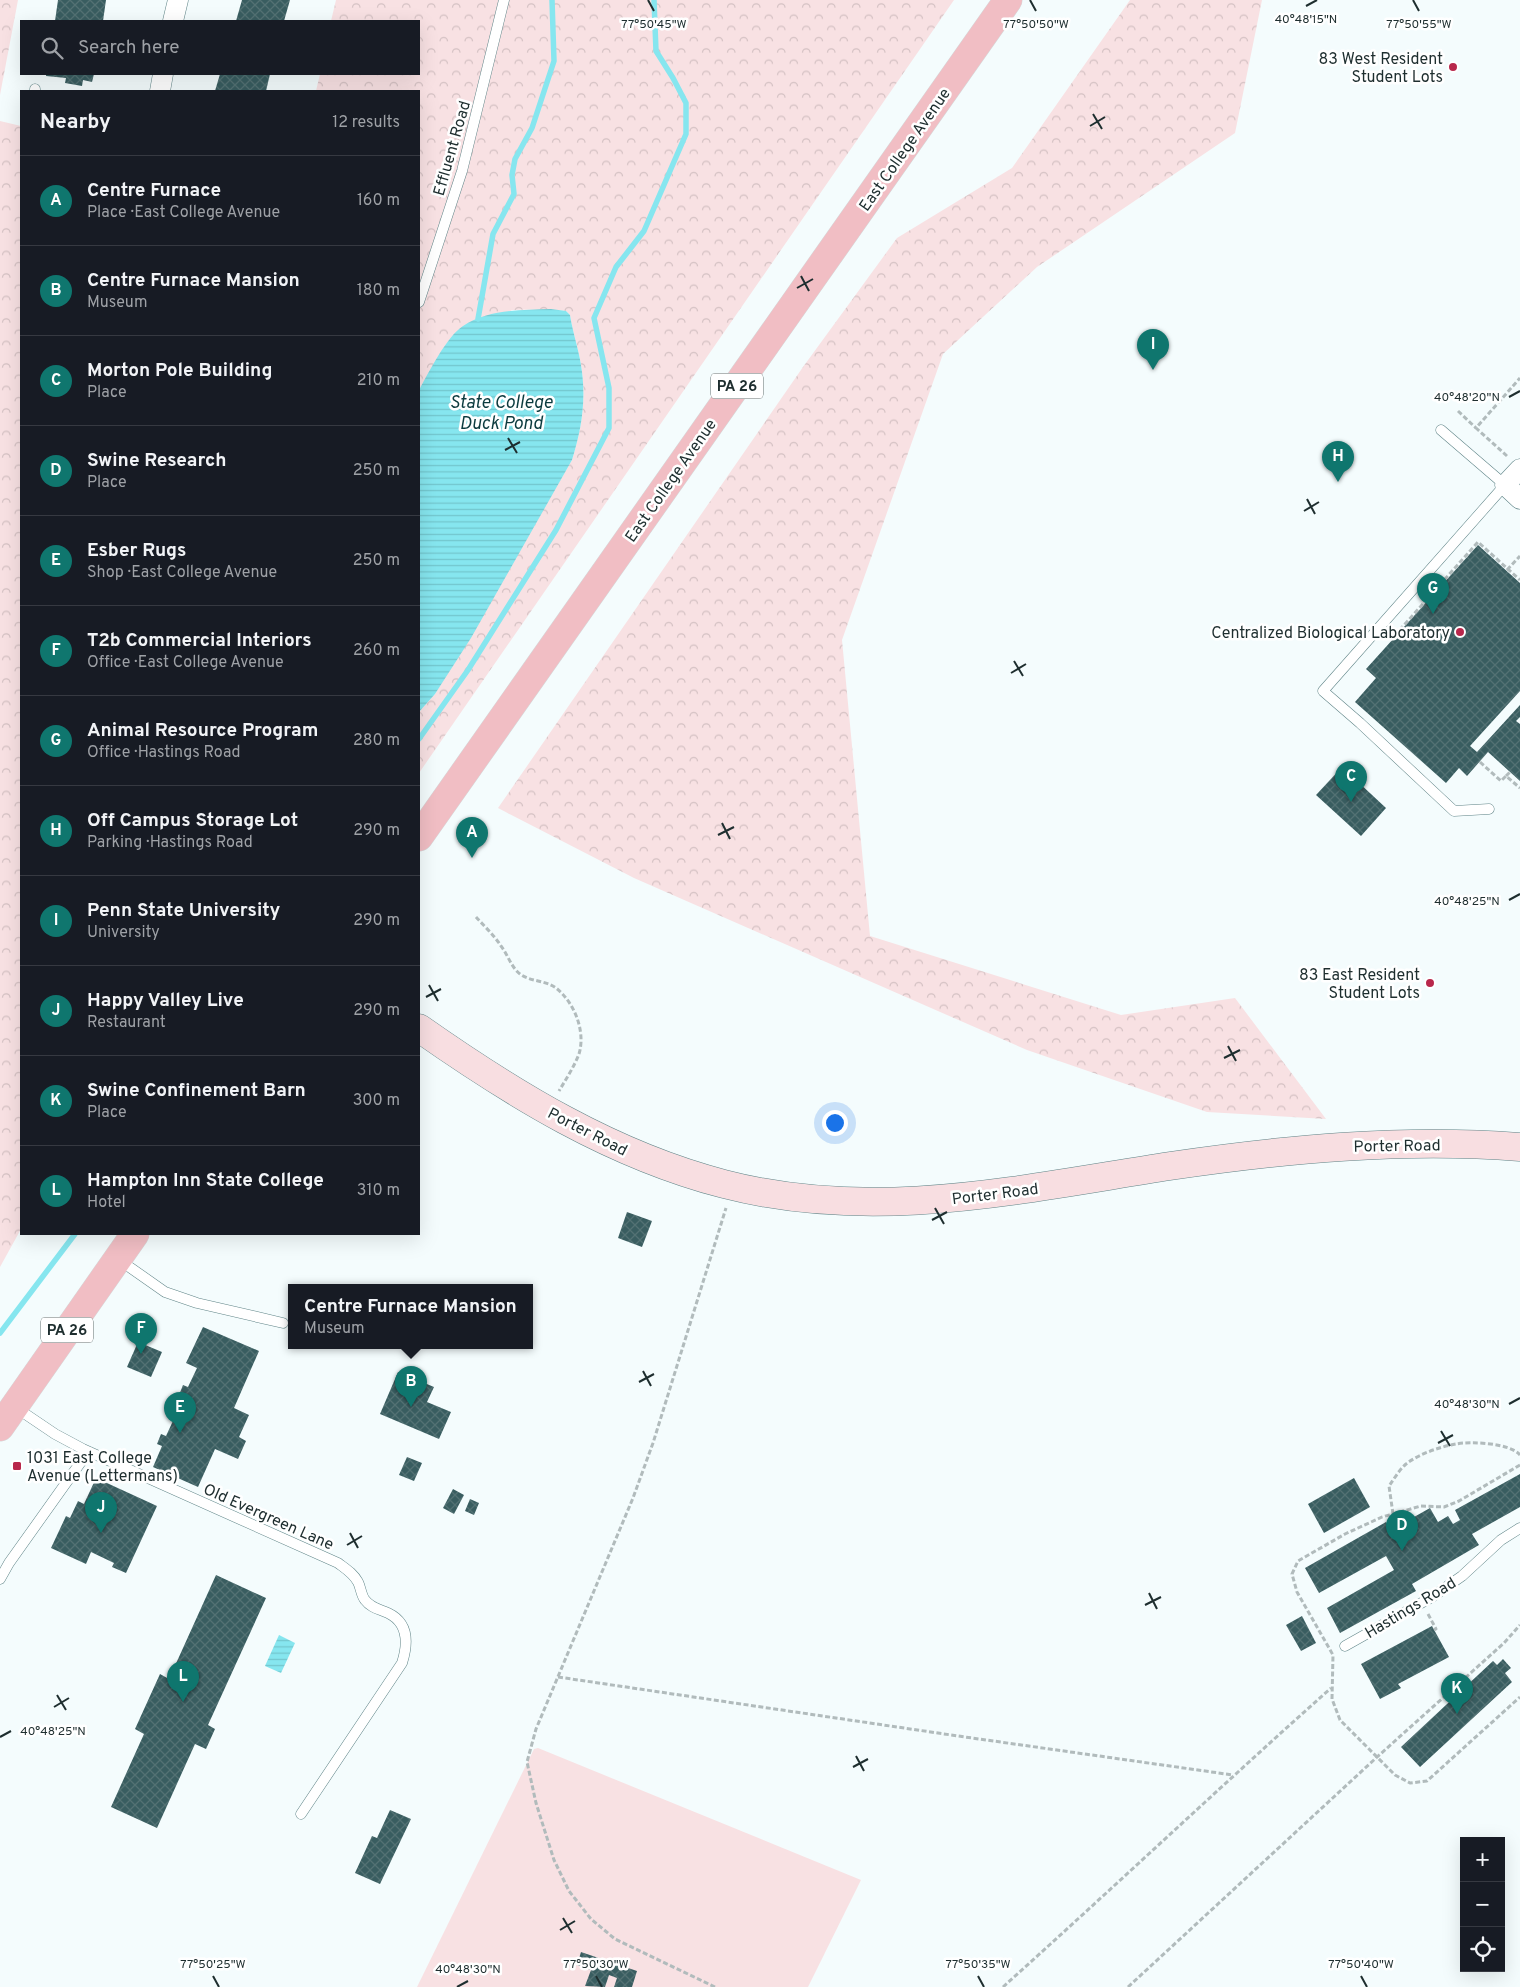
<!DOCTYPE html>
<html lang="en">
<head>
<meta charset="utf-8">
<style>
	body { margin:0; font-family:Overpass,sans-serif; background:#20242c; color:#f1f3f6 }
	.controls { position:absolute; right:15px; bottom:15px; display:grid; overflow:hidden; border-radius:0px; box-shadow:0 5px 20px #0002 }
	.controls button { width:45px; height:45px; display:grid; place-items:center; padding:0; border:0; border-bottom:1px solid #363941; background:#171b24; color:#f1f3f6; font:25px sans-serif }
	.you { position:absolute; left:834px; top:1122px; width:18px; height:18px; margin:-12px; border:4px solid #fff; border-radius:50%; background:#1a73e8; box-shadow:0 0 0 8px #1a73e833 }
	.badge { display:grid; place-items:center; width:32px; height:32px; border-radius:50%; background:#0f766e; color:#fff; font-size:16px; font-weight:700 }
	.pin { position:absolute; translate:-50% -41px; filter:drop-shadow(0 1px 2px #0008) }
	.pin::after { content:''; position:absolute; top:26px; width:18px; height:15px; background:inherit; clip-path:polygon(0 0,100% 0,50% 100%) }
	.popup { position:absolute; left:288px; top:1284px; width:245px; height:65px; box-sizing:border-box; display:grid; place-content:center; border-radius:0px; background:#171b24; filter:drop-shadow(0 1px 4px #0005); font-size:16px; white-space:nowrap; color:#9ea1a6 }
	.popup b { font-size:19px; color:#f1f3f6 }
	.popup::after { content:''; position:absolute; left:50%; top:100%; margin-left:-10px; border:10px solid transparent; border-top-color:#171b24 }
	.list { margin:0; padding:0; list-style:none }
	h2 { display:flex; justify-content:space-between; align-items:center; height:65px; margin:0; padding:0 20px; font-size:21px }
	h2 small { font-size:16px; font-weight:400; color:#9ea1a6 }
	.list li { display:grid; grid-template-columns:32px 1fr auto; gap:15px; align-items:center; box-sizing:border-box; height:90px; padding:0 20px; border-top:1px solid #363941 }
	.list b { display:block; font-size:19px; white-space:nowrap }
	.list p { margin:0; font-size:16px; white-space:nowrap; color:#9ea1a6 }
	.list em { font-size:16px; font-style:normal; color:#9ea1a6 }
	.icon { flex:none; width:28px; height:28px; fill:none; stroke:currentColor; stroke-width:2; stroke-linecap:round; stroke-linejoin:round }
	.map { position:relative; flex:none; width:1520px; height:1987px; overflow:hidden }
	.search { position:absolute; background:#171b24; box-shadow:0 5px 20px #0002; left:20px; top:20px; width:400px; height:55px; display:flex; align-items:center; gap:12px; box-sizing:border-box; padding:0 18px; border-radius:0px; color:#9ea1a6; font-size:19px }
	.panel { position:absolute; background:#171b24; box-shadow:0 5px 20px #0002; left:20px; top:90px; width:400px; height:1145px; border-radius:0px }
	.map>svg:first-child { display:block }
	.grass { fill:#f8e1e3 }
	.forest { fill:url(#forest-crowns) }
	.water { fill:url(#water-rules) }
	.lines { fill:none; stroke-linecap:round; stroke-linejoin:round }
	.stream { stroke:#86e6ef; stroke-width:5.5 }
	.building { fill:url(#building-cross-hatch) }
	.lane-casing { stroke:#5f8487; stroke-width:11 }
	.street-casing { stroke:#5f8487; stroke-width:21 }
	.secondary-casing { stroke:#5f8487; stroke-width:29 }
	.primary-casing { stroke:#d6d9da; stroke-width:29 }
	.path { stroke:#b1bbbc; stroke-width:3; stroke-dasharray:5 2.5; stroke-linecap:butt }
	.lane { stroke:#fff; stroke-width:10 }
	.street { stroke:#fff; stroke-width:20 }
	.secondary { stroke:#f8dee1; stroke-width:28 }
	.primary { stroke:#f1bec4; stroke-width:28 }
	.ticks { fill:none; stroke:#1e2e2f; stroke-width:2 }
	.poi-dot { fill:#b8274b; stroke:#fff; stroke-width:2 }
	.labels { text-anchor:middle; stroke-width:5; stroke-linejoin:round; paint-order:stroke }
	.shield { fill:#fff; stroke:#626d6d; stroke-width:1 }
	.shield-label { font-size:15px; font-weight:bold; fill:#1e2e2f }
	.poi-label { font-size:16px; fill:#1e2e2f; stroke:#fff; text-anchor:end }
	.street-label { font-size:16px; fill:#1e2e2f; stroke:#fff }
	.water-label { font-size:18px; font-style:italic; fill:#0c3b3f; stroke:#fff }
	.ticks-label { font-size:12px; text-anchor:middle; fill:#1e2e2f; stroke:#fff; stroke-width:5; stroke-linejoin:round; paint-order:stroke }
</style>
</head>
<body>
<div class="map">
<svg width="1520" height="1987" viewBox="0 0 1520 1987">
	<defs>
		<pattern id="forest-crowns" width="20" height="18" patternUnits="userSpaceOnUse" patternTransform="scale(1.25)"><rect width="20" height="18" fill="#f8e1e3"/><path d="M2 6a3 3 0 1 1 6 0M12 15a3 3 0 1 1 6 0" fill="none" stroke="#d4c1c3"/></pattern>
		<pattern id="water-rules" width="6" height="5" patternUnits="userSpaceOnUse" patternTransform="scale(1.25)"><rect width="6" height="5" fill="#86e6ef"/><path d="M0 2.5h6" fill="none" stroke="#73c6cd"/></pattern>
		<pattern id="building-cross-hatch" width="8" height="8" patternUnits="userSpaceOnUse" patternTransform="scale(1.25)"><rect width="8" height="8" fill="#395d60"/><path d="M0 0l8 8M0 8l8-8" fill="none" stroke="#537173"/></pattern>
	</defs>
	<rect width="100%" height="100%" fill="#f4fcfd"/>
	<polygon class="grass" points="538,1748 861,1880 808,1987 417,1987 534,1749"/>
	<g class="forest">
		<polygon points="0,0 18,0 0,95"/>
		<path d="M336 0H954L419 773V712L435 694 572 460C581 431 586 403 582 372 580 353 573 334 570 315L566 311 551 309 512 310 445 346 419 390V91H316L320 74H419V21H331Z"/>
		<polygon points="1130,0 1262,0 1235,133 1037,267 943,354 842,640 870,936 1121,1015 1235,998 1326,1119 1207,1112 1027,1050 634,878 498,808 803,367 897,238 1012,168"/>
		<polygon points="0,121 21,126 21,1229 0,1267"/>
	</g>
	<g class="water">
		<path d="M551 309 566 311 570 315C573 334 580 353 582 372 586 403 581 431 572 460L471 638 435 694 419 712V390C429 372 447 336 463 326 488 309 522 310 551 309Z"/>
		<polygon points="279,1635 295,1643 281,1673 265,1666"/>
	</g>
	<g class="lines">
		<g class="stream">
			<polyline points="478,319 493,234 514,194 512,175 515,159 532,128 554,61 552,0"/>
			<polyline points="419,739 468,670 556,530 609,428 609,388 594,318 616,267 644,231 686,134 686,103 673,78 656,51 654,0"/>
			<polyline points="0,1333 75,1234"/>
		</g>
	</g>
	<g class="building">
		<polygon points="58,0 106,0 103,21 55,21"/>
		<polygon points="242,0 290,0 284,21 236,21"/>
		<polygon points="46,74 94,74 92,82 83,80 82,86 65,83 66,78 46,76"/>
		<polygon points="220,74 270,74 266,91 215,91"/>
		<polygon points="1478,545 1520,583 1520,691 1470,746 1477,752 1520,705 1520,717 1516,721 1520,724 1520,781 1488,752 1467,776 1459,768 1446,783 1355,702 1376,678 1366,669"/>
		<polygon points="1342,767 1386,808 1361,836 1316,795"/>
		<polygon points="627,1212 652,1221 642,1247 618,1238"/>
		<polygon points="203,1327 259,1351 234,1408 249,1415 239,1437 246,1441 238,1459 215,1449 198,1487 153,1467 162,1446 157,1444 161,1434 166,1436 184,1397 179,1395 183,1385 188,1387 197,1368 186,1363"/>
		<polygon points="138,1342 162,1352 151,1377 127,1367"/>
		<polygon points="398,1372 434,1387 427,1402 451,1412 439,1439 380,1414"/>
		<polygon points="407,1457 422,1463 414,1481 399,1475"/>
		<polygon points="1520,1474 1520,1507 1472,1534 1479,1545 1412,1584 1416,1591 1340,1633 1327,1608 1394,1570 1386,1556 1319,1593 1305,1568 1386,1522 1391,1530 1430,1508 1438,1522 1448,1516 1453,1524 1460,1520 1455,1510"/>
		<polygon points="96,1478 157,1506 126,1573 112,1567 114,1563 91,1552 86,1564 51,1548 66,1516 70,1518 78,1501 84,1504"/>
		<polygon points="1354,1478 1370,1507 1324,1533 1308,1504"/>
		<polygon points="453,1489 464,1495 454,1514 443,1508"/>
		<polygon points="470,1499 479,1503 474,1515 465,1511"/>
		<polygon points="216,1575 266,1598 208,1725 215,1729 206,1749 195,1744 157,1828 111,1807 144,1734 135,1729 160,1674 169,1679"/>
		<polygon points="1302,1616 1316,1643 1301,1651 1286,1625"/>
		<polygon points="1432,1626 1449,1657 1398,1684 1401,1688 1380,1699 1361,1664"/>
		<polygon points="1503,1659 1511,1668 1505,1673 1512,1682 1420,1767 1401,1747 1493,1661 1497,1665"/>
		<polygon points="390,1810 411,1819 380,1884 355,1873 372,1836 377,1838"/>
		<polygon points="581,1952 637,1971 632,1987 614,1987 617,1978 609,1975 605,1987 585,1986 591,1970 577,1965"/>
	</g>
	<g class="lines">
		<g class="lane-casing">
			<g id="lane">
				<polyline points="35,91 35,89"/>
				<polyline points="419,302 462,171 504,0"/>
				<polyline points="1441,430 1505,485 1323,691 1360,723 1454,811 1489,809"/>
				<polyline points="118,1259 165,1292 197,1303 283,1323"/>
				<path d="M15 1407 55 1434 83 1449 338 1563C346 1569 353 1573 358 1582 361 1588 361 1595 365 1600 371 1608 379 1609 388 1613 409 1623 408 1644 402 1663L301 1814"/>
				<polyline points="0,1579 9,1563 88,1452"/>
				<polyline points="1345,1646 1432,1597 1462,1576 1501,1540 1520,1528"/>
			</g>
		</g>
		<g class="street-casing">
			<g id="street">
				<polyline points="173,21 178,0"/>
				<polyline points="160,91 163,74"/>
				<polyline points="1520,469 1505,485 1520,499"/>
			</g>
		</g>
		<g class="secondary-casing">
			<path id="secondary" d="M419 1028C513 1094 612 1155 724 1184 874 1223 1021 1189 1170 1166 1285 1149 1403 1138 1520 1147"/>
		</g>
		<g class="primary-casing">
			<g id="primary">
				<polyline points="419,837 1008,0"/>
				<polyline points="0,1427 135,1234"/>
			</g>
		</g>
		<g class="path">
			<polyline points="1458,411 1476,428"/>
			<polyline points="1507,456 1476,428 1520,378"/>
			<polyline points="1507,570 1520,556"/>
			<polyline points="1394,631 1397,633 1478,542 1520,580"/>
			<polyline points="1480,762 1501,781 1506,776 1520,788"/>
			<polyline points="1506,776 1510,772"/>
			<path d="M476 917C484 926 494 935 501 946 508 955 511 967 520 974 531 982 545 980 556 988 574 1002 586 1031 579 1054 574 1067 566 1079 559 1091"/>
			<polyline points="1520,1465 1459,1501 1444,1507 1421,1506 1382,1517 1345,1534 1298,1561 1292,1574 1297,1592 1333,1655 1332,1699 1340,1720 1395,1775 1410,1783 1427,1781 1520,1697"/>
			<path d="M1393 1514 1389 1486C1394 1479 1399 1470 1406 1464 1419 1454 1439 1447 1456 1444 1471 1441 1510 1443 1520 1455"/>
			<polyline points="1428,1614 1436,1629 1434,1630"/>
			<polyline points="558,1677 958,1736 1233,1775"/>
			<polyline points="715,1987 615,1939 591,1919 569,1891 554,1860 536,1803 527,1762 536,1729 633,1498 653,1443 726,1208"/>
			<path d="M1003 1987C1113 1888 1221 1786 1331 1688"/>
			<polyline points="1128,1987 1376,1758 1504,1643 1520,1625"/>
		</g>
		<use href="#lane" class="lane"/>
		<use href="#street" class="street"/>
		<use href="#secondary" class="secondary"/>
		<use href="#primary" class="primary"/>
	</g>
	<path class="ticks" d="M648 0 654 11M1030 0 1036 11M1413 0 1419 11M1306 6 1317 0M1093 114 1102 129M1090 126 1105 117M801 276 809 291M797 288 813 279M1509 397 1520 391M508 438 517 453M505 450 520 442M1307 499 1315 514M1304 511 1319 502M1014 661 1023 676M1011 673 1026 664M722 823 730 839M718 835 734 827M1509 900 1520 894M429 985 438 1001M426 997 441 989M1228 1046 1236 1061M1224 1058 1240 1050M935 1208 944 1224M932 1220 947 1212M643 1371 651 1386M639 1382 654 1374M1509 1404 1520 1398M1441 1431 1450 1446M1438 1443 1453 1435M350 1533 358 1548M347 1545 362 1536M1149 1593 1157 1609M1145 1605 1161 1597M57 1695 66 1710M54 1707 69 1698M0 1737 11 1731M856 1756 864 1771M853 1767 868 1759M563 1918 572 1933M560 1930 575 1921M213 1976 219 1987M596 1976 602 1987M978 1976 984 1987M1361 1976 1367 1987M457 1987 468 1981"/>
	<g class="poi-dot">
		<circle cx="1453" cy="67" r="5"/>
		<circle cx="1460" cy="632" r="5"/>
		<circle cx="1430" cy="983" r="5"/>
		<rect x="12" y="1461" width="10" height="10" rx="2.5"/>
	</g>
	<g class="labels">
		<g class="shield">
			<rect x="711" y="373.5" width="52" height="25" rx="4"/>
			<rect x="41" y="1317.5" width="52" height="25" rx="4"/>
		</g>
		<g class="shield-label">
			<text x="737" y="391">PA 26</text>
			<text x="67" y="1335">PA 26</text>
		</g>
		<g class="poi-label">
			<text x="1443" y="64">83 West Resident<tspan x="1443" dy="18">Student Lots</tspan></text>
			<text x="1450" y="638">Centralized Biological Laboratory</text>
			<text x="1420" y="980">83 East Resident<tspan x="1420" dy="18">Student Lots</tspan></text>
			<text x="27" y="1463" text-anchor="start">1031 East College<tspan x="27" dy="18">Avenue (Lettermans)</tspan></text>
		</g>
		<g class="street-label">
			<text transform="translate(451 148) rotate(-74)" y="6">Effluent Road</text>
			<text transform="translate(904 149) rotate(-55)" y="6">East College Avenue</text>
			<text transform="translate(670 480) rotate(-55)" y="6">East College Avenue</text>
			<text transform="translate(588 1131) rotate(27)" y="6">Porter Road</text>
			<text transform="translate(1397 1145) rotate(-1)" y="6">Porter Road</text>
			<text transform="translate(995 1193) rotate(-7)" y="6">Porter Road</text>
			<text transform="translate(269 1516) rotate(24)" y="6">Old Evergreen Lane</text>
			<text transform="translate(1410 1607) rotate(-31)" y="6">Hastings Road</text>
		</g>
		<g class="water-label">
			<text x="501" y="408">State College<tspan x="501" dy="21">Duck Pond</tspan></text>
		</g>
	</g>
	<g class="ticks-label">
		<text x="1306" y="23">40°48'15"N</text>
		<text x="654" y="28">77°50'45"W</text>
		<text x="1036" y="28">77°50'50"W</text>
		<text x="1419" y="28">77°50'55"W</text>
		<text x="1467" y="401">40°48'20"N</text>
		<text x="1467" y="905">40°48'25"N</text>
		<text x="1467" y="1408">40°48'30"N</text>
		<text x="53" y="1735">40°48'25"N</text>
		<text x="213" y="1968">77°50'25"W</text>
		<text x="596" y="1968">77°50'30"W</text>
		<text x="978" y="1968">77°50'35"W</text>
		<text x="1361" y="1968">77°50'40"W</text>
		<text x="468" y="1973">40°48'30"N</text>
	</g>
</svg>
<div class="controls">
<button>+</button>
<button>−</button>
<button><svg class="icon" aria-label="locate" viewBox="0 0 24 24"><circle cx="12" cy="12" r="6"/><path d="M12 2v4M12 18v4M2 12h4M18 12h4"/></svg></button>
</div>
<div class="you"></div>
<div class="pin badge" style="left:472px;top:858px">A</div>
<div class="pin badge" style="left:411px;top:1407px">B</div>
<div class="popup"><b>Centre Furnace Mansion</b>Museum</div>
<div class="pin badge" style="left:1351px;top:802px">C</div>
<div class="pin badge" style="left:1402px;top:1551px">D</div>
<div class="pin badge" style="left:180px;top:1433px">E</div>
<div class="pin badge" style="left:141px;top:1354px">F</div>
<div class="pin badge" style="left:1433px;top:614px">G</div>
<div class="pin badge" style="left:1338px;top:482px">H</div>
<div class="pin badge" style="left:1153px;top:370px">I</div>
<div class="pin badge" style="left:101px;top:1533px">J</div>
<div class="pin badge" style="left:1457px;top:1714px">K</div>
<div class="pin badge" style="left:183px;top:1702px">L</div>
<div class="search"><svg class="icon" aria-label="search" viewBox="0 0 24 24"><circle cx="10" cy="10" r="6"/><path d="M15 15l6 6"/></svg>Search here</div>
<section class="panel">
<h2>Nearby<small>12 results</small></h2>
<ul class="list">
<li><span class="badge">A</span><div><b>Centre Furnace</b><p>Place · East College Avenue</p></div><em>160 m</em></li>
<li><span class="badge">B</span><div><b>Centre Furnace Mansion</b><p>Museum</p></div><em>180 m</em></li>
<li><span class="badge">C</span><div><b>Morton Pole Building</b><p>Place</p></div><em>210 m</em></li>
<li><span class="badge">D</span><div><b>Swine Research</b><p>Place</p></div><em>250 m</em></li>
<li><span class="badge">E</span><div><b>Esber Rugs</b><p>Shop · East College Avenue</p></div><em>250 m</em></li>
<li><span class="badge">F</span><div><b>T2b Commercial Interiors</b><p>Office · East College Avenue</p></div><em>260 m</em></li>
<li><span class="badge">G</span><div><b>Animal Resource Program</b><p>Office · Hastings Road</p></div><em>280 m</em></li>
<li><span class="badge">H</span><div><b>Off Campus Storage Lot</b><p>Parking · Hastings Road</p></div><em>290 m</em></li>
<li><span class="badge">I</span><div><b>Penn State University</b><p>University</p></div><em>290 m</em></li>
<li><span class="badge">J</span><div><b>Happy Valley Live</b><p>Restaurant</p></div><em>290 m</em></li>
<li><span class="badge">K</span><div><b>Swine Confinement Barn</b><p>Place</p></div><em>300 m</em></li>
<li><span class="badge">L</span><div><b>Hampton Inn State College</b><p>Hotel</p></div><em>310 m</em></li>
</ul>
</section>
</div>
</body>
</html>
